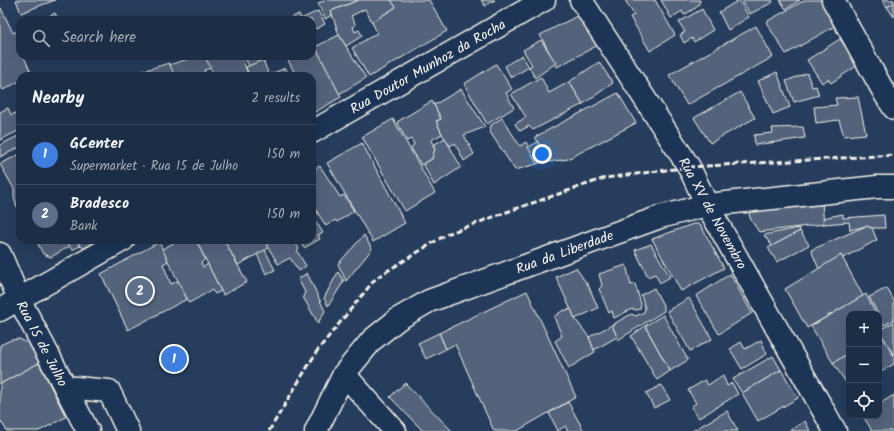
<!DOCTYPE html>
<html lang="en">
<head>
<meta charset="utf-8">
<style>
	body { margin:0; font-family:Kalam,sans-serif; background:#293a51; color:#f1f3f6 }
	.controls { position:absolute; right:12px; bottom:12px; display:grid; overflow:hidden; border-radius:8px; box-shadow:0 4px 16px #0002 }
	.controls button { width:36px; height:36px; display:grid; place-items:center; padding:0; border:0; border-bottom:1px solid #3a4a5f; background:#1c2e46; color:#f1f3f6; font:20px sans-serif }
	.you { position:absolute; left:542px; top:154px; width:14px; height:14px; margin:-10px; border:3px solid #fff; border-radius:50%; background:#1a73e8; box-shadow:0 0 0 6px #1a73e833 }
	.badge { display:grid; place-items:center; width:26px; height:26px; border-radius:50%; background:#ffd166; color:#fff; font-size:13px; font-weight:700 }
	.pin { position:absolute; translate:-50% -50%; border:2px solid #fff; box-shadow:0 1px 4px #0006 }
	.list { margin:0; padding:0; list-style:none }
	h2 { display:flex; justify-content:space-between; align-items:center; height:52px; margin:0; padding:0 16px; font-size:17px }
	h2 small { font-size:13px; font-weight:400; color:#a0a8b3 }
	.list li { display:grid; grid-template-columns:26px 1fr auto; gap:12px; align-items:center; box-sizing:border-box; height:60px; padding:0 16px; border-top:1px solid #3a4a5f }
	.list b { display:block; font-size:15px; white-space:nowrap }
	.list p { margin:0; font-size:13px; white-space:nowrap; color:#a0a8b3 }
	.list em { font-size:13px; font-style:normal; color:#a0a8b3 }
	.icon { flex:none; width:22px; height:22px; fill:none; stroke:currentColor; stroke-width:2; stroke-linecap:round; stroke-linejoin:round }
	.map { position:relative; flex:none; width:894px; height:431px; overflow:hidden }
	.search { position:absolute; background:#1c2e46; box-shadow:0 4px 16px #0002; left:16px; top:16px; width:300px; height:44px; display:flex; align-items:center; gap:10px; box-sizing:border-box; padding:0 14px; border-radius:12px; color:#a0a8b3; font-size:15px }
	.panel { position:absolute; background:#1c2e46; box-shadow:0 4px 16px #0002; left:16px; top:72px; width:300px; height:172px; border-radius:12px }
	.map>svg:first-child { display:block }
	.building { fill:#52647b; stroke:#f4f1e8 }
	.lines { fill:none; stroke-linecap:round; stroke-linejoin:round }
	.minor-casing { stroke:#f4f1e8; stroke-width:25 }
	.major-casing { stroke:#f4f1e8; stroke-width:25 }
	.minor { stroke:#1d3557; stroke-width:22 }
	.major { stroke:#1d3557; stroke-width:22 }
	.rail { stroke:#f4f1e8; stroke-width:3; stroke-dasharray:6 3; stroke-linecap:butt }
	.labels { text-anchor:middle; stroke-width:3.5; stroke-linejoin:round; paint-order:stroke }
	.street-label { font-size:14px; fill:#f4f1e8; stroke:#1d3557 }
</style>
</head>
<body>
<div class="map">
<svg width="894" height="431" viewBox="0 0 894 431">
	<rect width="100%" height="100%" fill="#263d5d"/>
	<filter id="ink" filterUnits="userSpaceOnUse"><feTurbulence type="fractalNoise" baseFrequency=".025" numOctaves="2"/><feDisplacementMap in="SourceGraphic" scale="8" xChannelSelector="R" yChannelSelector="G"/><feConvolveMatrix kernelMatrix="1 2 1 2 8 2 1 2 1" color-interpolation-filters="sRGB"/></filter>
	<g filter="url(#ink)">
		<g class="building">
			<polygon points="16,0 55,0 21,13"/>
			<polygon points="327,0 359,0 331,11 332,15 325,19 318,3"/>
			<polygon points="359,0 391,0 396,7 372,22 365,9 351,16 356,25 353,27 355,32 359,30 362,36 346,46 339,35 331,11"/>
			<polygon points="391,0 429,0 447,31 369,77 352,48 377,33 372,22 396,7"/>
			<polygon points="481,0 495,0 485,6"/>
			<polygon points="625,0 655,0 675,35 650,51 630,17 634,15"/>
			<polygon points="661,0 700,0 700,1 697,7 684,15 682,11 671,18"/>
			<polygon points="739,0 749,17 728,30 719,12"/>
			<polygon points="742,0 772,0 773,2 750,14"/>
			<polygon points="780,0 800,0 786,9"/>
			<polygon points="805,0 830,0 842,22 786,54 766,22"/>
			<polygon points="882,0 894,0 894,3 887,7"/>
			<polygon points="894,3 894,17 887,7"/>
			<polygon points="0,8 1,8 13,33 20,30 20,56 27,56 24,57 32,75 29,76 20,76 20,81 3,90 1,86 0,87"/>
			<polygon points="702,9 713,30 694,42 692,38 684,43 680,35 685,32 679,22"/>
			<polygon points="318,11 325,24 316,29 313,26 312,27 312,20 302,20 301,19"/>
			<polygon points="55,13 58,20 41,20"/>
			<polygon points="299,14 302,20 286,20 288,19"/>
			<polygon points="581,14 598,45 557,67 540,35"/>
			<polygon points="756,26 773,57 687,105 669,75"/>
			<polygon points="339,35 366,78 339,94 315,47"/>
			<polygon points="840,39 858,65 831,83 828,79 822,83 807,60"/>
			<polygon points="312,40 341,97 315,112 312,107 312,76 296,76 286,56 312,56"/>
			<polygon points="541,40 556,63 535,78 529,67 532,65 523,50"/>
			<polygon points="522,55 529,67 511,78 505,66"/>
			<polygon points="197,56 205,56 211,68 204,70 206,76 175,76 169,65"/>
			<polygon points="205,56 241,56 249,76 214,76"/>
			<polygon points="244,56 261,56 260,57 263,60 249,66"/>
			<polygon points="263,60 269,75 267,76 249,76 246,67"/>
			<polygon points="599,62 613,83 583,104 569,82"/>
			<polygon points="169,63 175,76 137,76 136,73"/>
			<polygon points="496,64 512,89 506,93 514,108 487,124 464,84"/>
			<polygon points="285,68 290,76 267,76 269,75"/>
			<polygon points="777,72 790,107 773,114 758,81"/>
			<polygon points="807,73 812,87 816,86 819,95 794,102 786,81"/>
			<polygon points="541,77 549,93 569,82 583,104 533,130 529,126 520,131 515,124 526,117 511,94"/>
			<polygon points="461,89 485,127 464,135 474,154 464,161 455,143 450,146 442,134 436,121 441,119 434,105"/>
			<polygon points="740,92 755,118 710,143 694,118"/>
			<polygon points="618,93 636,123 568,159 549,162 535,137"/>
			<polygon points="858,97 866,134 844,136 839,120 816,123 814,107 837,105 835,98"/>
			<polygon points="432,101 441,119 436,121 442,134 431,140 435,149 432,159 421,165 411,148 414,144 411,139 407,141 397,122"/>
			<polygon points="8,108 11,115 20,111 20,130 0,140 0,112"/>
			<polygon points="502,118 520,146 526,142 537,164 515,170 490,132 491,125"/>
			<polygon points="393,119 435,193 405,211 362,137"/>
			<polygon points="803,127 805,138 755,145 754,135 773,133 772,128"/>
			<polygon points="20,135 20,147 0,157 0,145"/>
			<polygon points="445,138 461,167 434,185 423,164 432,159 435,149 433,145"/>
			<polygon points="538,142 548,160 537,164 528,147"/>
			<polygon points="362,143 405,223 373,242 327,163"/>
			<polygon points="20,154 20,206 17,207 14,198 14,189 0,164"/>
			<polygon points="320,166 340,197 344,195 354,211 337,222 335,220 326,226 312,204 312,170"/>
			<polygon points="822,203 824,224 759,232 751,220 749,214 752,210"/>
			<polygon points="843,214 843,218 884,215 885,228 872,228 866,226 850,230 849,222 824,224 823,218"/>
			<polygon points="312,215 323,233 318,235 320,239 304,248 299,240 312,240"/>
			<polygon points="693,224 698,224 701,226 724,268 681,291 652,239"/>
			<polygon points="866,226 872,228 877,240 843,258 841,255 819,269 811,250"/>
			<polygon points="799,228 800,231 772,246 764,235"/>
			<polygon points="800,231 809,245 777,262 768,248"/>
			<polygon points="364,235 372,249 346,281 338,264"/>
			<polygon points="36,240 66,240 70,246 51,257 43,254"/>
			<polygon points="66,240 77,240 80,246 72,250"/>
			<polygon points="77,240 98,240 84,248 80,246"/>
			<polygon points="179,240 196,240 205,259 201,263 203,267 208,264 221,291 215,294 212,290 189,303 162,249"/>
			<polygon points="196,240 224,240 247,282 223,295"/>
			<polygon points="224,240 264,240 269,248 238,265"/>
			<polygon points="264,240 294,240 299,249 297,251 306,266 299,271 290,258 278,264"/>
			<polygon points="159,242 168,261 163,264 171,284 178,281 187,299 128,330 101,274"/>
			<polygon points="651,244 670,277 660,283 655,274 648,277 635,250"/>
			<polygon points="265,250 275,270 266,274 257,254"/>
			<polygon points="841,255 863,296 807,328 785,289"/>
			<polygon points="626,265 631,285 635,284 641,304 640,309 636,310 632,309 614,318 612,311 609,313 599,289 602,286 599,274"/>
			<polygon points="576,268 589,287 598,308 575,319 556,277"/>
			<polygon points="338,272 344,281 328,306 324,298"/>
			<polygon points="307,273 325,311 318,323 303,297 305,292 298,279"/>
			<polygon points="730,274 752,313 719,334 696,296"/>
			<polygon points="654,288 664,307 664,311 618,340 612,325 631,314 636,316 644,312 645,308 641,295"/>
			<polygon points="887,288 894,301 894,320 884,325 869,297"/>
			<polygon points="527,291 576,397 517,431 494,431 455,344 446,349 439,333"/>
			<polygon points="866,294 876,314 849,314 849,353 833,363 811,326"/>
			<polygon points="689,298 712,339 690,351 667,311"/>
			<polygon points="571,309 575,319 589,337 595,352 569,368 555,341 562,336 554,317 562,311"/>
			<polygon points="663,315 688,360 670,371 645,326"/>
			<polygon points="879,320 883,328 879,330 881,334 879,335"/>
			<polygon points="894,322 894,356 879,330"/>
			<polygon points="612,325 617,337 594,350 589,337"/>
			<polygon points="645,326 670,371 657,380 631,336"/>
			<polygon points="439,333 446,349 426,359 418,343"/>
			<polygon points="881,334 894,356 894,364 879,373 879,335"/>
			<polygon points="19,339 28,343 32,348 39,363 0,384 0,345 11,340"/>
			<polygon points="761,340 767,354 742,369 730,349 741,342 745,349"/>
			<polygon points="849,353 849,387 833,363"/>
			<polygon points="773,356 781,370 742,393 733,379"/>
			<polygon points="39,363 66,417 39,431 7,431 0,420 0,384"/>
			<polygon points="781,370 798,398 758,421 742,393"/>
			<polygon points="723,375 727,386 732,383 738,394 699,418 691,407 696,403 688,390 705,380 708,385"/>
			<polygon points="405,383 452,431 423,431 390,397"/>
			<polygon points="661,385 670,400 654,408 646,393"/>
			<polygon points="894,395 894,431 872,431 863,416 879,416 879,404"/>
			<polygon points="568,402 584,431 568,431 565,426 558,431 549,413"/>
			<polygon points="727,411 738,431 692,431"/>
			<polygon points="805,421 810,431 789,431"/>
		</g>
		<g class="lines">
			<g class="minor-casing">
				<g id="minor">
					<polyline points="581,0 689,167 707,205"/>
					<polyline points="833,0 885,94 894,108"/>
					<path id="s1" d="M312 132 544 0"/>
					<polyline points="19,299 123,240"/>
					<polyline points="344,374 395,431"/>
					<polyline points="65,387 109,391 128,431"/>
				</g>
			</g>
			<g class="major-casing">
				<g id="major">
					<polyline points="707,205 835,431"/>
					<path id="s2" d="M0 254 19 299 88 431"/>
					<polyline points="0,310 19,299"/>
					<path id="s3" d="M316 431 344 374 372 340 398 319 429 301 660 217 707 205 877 187H894"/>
				</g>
			</g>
			<use href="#minor" class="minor"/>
			<use href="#major" class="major"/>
			<polyline class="rail" points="269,431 317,351 376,278 447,234 515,209 605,178 689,167 894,155"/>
		</g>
	</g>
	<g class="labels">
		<g class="street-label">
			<text dy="5" stroke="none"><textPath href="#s1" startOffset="133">Rua Doutor Munhoz da Rocha</textPath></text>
			<text transform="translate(713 213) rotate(61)" y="5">Rua XV de Novembro</text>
			<text dy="5" stroke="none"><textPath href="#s3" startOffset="321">Rua da Liberdade</textPath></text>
			<text dy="5" stroke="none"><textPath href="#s2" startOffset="99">Rua 15 de Julho</textPath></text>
		</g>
	</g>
</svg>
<div class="controls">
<button>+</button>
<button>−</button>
<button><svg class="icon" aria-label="locate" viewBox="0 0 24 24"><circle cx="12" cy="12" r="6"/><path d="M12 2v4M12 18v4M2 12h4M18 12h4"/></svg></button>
</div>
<div class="you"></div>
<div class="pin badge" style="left:174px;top:359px;background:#3f7fe0">1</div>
<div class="pin badge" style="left:140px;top:291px;background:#5c6f8a">2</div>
<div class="search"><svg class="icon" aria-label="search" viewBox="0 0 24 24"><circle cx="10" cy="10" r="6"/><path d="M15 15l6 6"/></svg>Search here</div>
<section class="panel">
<h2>Nearby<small>2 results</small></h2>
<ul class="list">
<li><span class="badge" style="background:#3f7fe0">1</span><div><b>GCenter</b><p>Supermarket · Rua 15 de Julho</p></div><em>150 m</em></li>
<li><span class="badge" style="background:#5c6f8a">2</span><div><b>Bradesco</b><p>Bank</p></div><em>150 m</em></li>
</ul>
</section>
</div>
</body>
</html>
